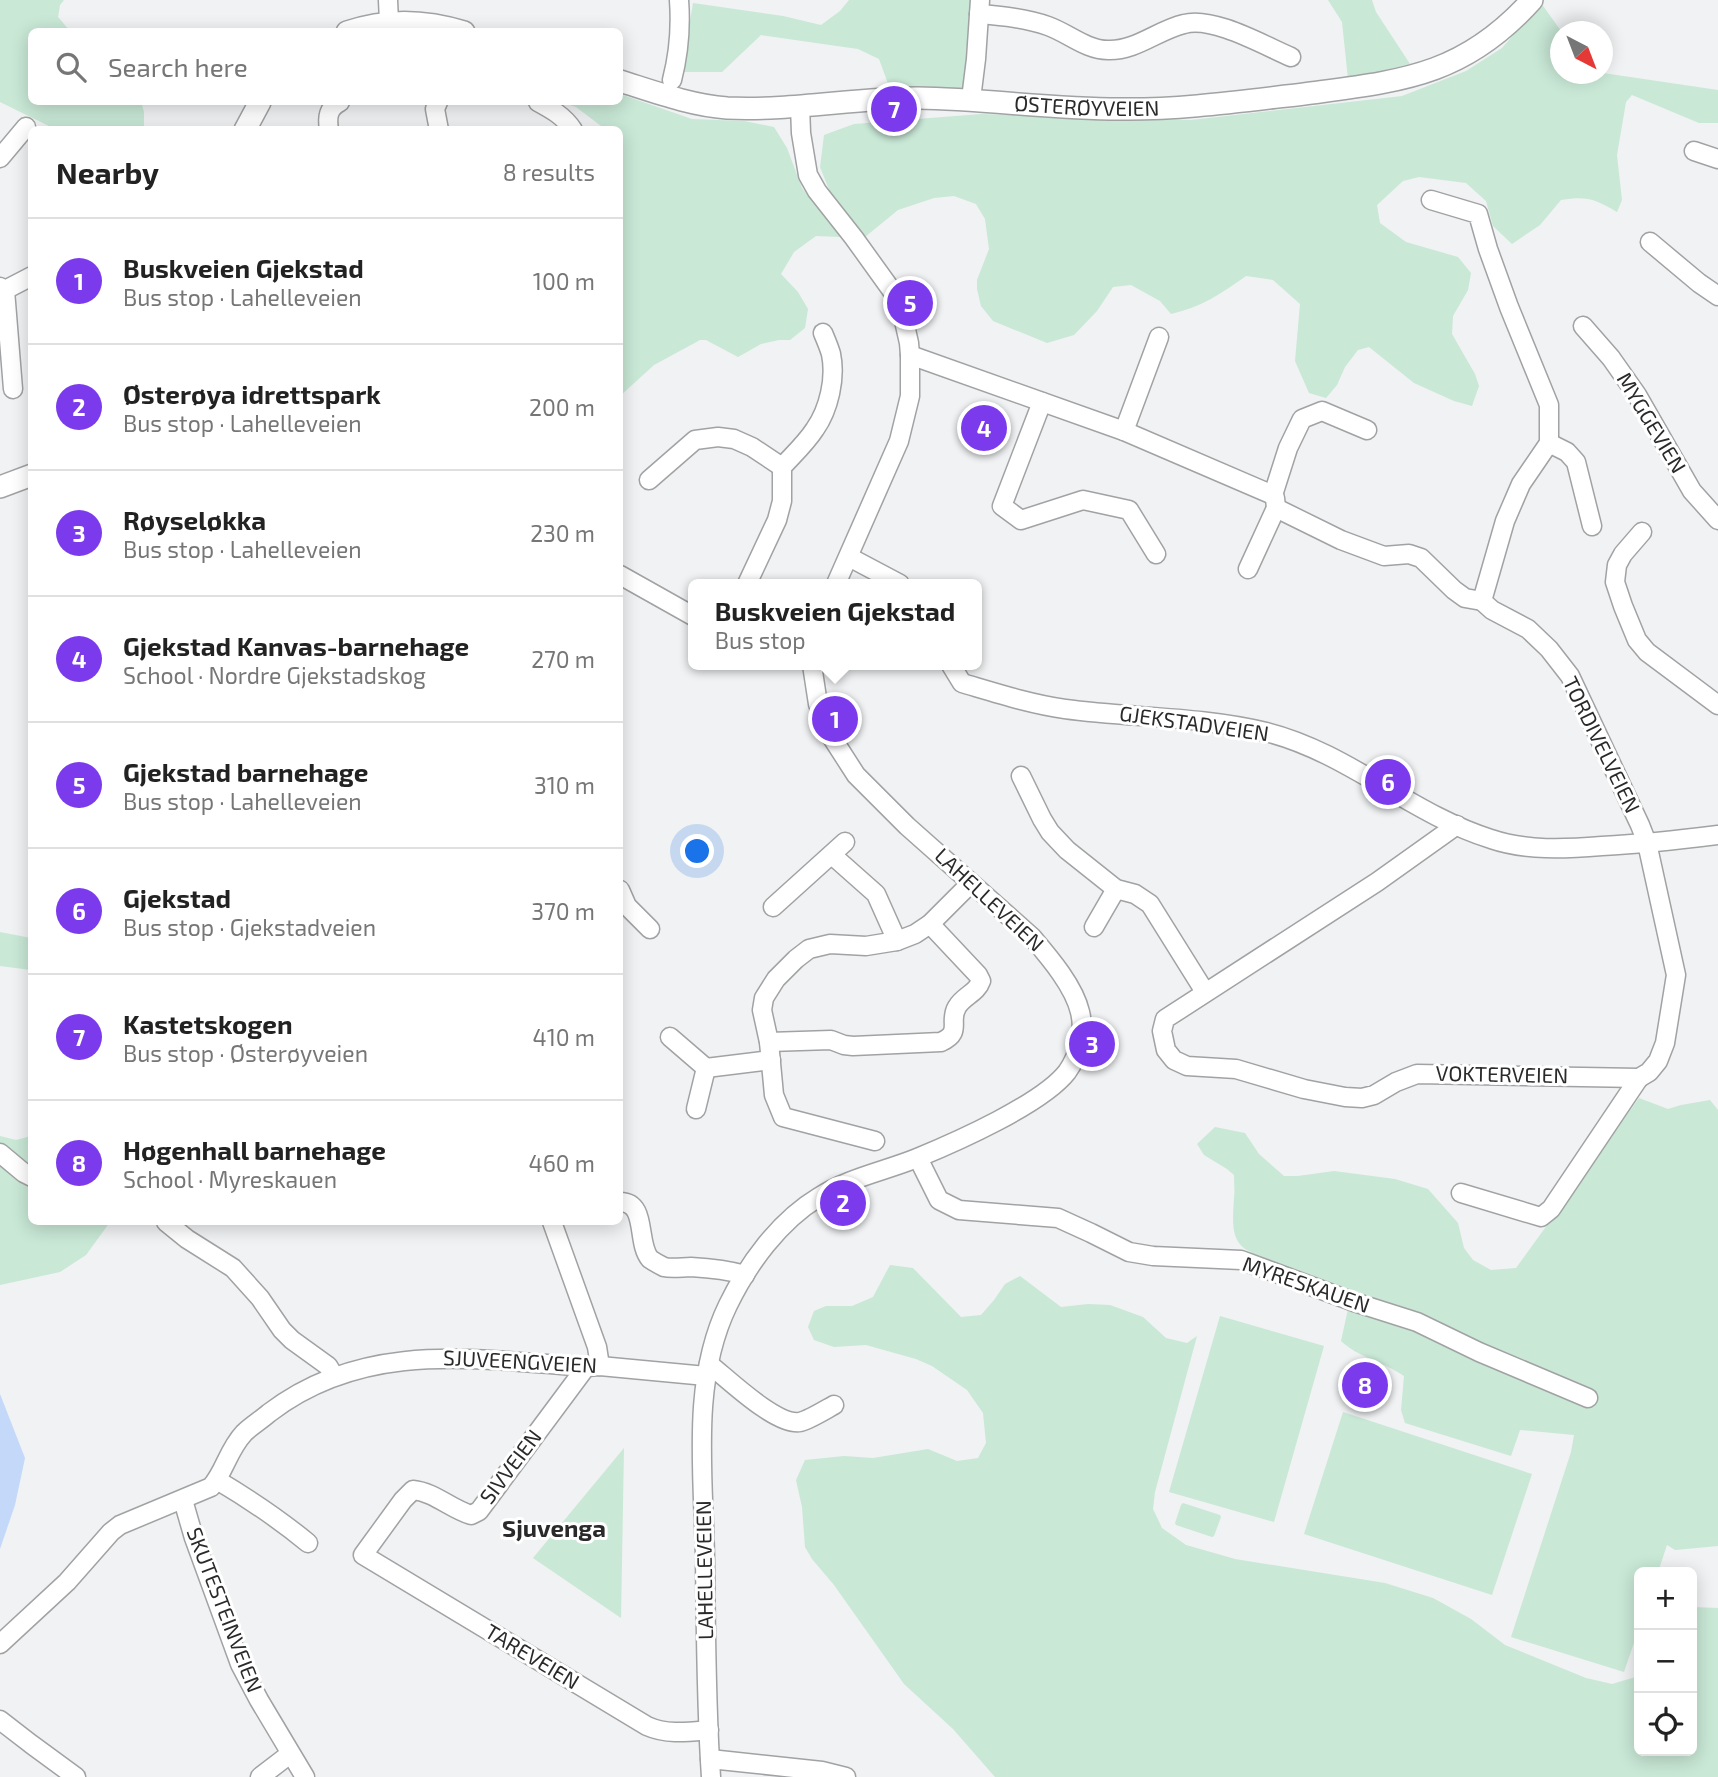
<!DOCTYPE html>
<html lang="en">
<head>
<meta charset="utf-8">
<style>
	body { margin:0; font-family:"Exo 2",sans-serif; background:#f2f2f2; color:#222 }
	.controls { position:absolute; right:21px; bottom:21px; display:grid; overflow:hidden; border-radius:10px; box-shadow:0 4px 18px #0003 }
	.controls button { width:63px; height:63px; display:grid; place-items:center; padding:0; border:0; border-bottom:2px solid #e0e0e0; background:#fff; color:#222; font:35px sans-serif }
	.compass { position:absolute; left:1550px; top:21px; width:63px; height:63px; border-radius:50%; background:#fff; box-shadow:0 4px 18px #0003; rotate:138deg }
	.you { position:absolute; left:698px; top:852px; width:24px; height:24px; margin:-18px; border:5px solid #fff; border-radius:50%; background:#1a73e8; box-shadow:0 0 0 10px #1a73e833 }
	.badge { display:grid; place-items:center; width:46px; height:46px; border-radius:50%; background:#7c3aed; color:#fff; font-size:23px; font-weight:700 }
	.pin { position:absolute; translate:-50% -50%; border:4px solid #fff; box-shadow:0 2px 7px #0006 }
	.popup { position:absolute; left:688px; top:579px; width:294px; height:91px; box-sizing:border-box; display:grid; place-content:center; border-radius:10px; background:#fff; filter:drop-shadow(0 2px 5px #0005); font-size:23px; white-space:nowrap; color:#767676 }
	.popup b { font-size:26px; color:#222 }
	.popup::after { content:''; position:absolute; left:50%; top:100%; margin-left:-14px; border:14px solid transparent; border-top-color:#fff }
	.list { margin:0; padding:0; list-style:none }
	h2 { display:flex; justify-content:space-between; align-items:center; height:91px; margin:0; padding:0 28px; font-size:30px }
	h2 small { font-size:23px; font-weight:400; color:#767676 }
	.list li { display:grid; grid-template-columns:46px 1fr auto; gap:21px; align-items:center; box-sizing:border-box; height:126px; padding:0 28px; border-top:2px solid #e0e0e0 }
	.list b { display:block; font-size:26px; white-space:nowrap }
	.list p { margin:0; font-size:23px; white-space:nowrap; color:#767676 }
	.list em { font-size:23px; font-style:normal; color:#767676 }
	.icon { flex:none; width:38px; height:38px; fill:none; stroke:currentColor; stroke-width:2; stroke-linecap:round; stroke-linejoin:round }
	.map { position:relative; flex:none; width:1718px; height:1777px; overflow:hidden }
	.search { position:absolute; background:#fff; box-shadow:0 4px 18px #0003; left:28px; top:28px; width:595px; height:77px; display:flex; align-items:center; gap:18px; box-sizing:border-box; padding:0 24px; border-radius:10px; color:#767676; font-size:26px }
	.panel { position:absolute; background:#fff; box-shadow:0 4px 18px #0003; left:28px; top:126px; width:595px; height:1099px; border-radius:10px }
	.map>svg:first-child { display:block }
	.green { fill:#c9e8d6 }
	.water { fill:#c4d8fa }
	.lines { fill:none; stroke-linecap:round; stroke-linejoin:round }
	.minor-casing { stroke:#a1a2a4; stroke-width:21 }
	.major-casing { stroke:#a1a2a4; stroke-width:24 }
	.minor { stroke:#fff; stroke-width:18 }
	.major { stroke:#fff; stroke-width:21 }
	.labels { text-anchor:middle; stroke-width:6; stroke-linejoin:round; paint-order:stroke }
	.street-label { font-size:21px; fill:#2a2a2b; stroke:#fff }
	.quarter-label { font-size:24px; font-weight:bold; fill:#2a2a2b; stroke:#fff }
</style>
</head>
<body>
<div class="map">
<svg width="1718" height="1777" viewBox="0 0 1718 1777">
	<rect width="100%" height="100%" fill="#f0f2f3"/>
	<g class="green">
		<polygon points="0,0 64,0 60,5 58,17 70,31 32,32 32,102 141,102 144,112 144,129 55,129 0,102"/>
		<polygon points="849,0 973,0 968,26 966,92 890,89 879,59 858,49 761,35 722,72 682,72 693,3 783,16 821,25 840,11"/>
		<polygon points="1328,0 1372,0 1376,12 1410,64 1348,79 1342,22"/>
		<path d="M1541 3 1561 31 1560 74 1603 73 1718 90V123H1699L1632 95 1626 102 1617 155 1622 200 1617 212C1594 199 1588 196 1561 200L1540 225 1512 244 1493 226 1486 201 1466 183 1419 177 1403 181 1377 205 1380 223 1406 242 1458 257 1471 273 1468 290 1453 316 1452 334 1475 374 1479 386 1472 406 1454 401 1414 383 1369 347 1358 350 1345 367 1337 385 1326 398 1309 393 1295 361 1300 304 1273 280 1246 276C1221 294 1201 307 1171 314L1160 301 1131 285 1113 287 1097 311 1074 335 1047 343 993 321 981 306 977 289V280L989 249 985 219 976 204 954 196 934 198 898 210 865 237 830 192 820 167 824 135 854 124 981 114 1191 120 1402 96 1466 71 1502 48Z"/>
		<polygon points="620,94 692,119 744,121 774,127 787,148 802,188 841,237 816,236 794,252 781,274 798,292 808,309 805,328 790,340 779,340 761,344 738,357 706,340 700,340 654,365 620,396 620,130 603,129 601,126 576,107 561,102 620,102"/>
		<polygon points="0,932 31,938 31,970 0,966"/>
		<path d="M1639 1098 1668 1109 1681 1105 1710 1100 1718 1110V1546L1675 1550 1667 1545 1658 1572H1639V1628L1624 1672 1511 1637 1571 1452 1574 1435 1520 1430 1511 1456 1405 1423 1401 1410 1404 1376C1384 1362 1359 1358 1341 1341L1348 1309 1248 1271 1251 1252C1229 1243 1233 1219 1234 1198 1235 1191 1234 1183 1234 1175L1227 1169 1204 1155 1197 1144 1215 1127 1245 1133 1259 1154 1284 1176H1298L1334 1171 1395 1179 1428 1189 1458 1223 1464 1248 1473 1260 1491 1270 1516 1268Z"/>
		<polygon points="0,1136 16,1140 31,1136 32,1222 110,1222 86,1255 60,1272 0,1285"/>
		<polygon points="890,1265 913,1268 961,1317 981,1315 994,1300 1005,1284 1020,1276 1061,1307 1088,1304 1110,1305 1143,1317 1166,1338 1187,1343 1197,1336 1155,1492 1153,1509 1162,1528 1186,1545 1235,1559 1385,1583 1433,1598 1471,1619 1505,1645 1586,1678 1612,1684 1639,1676 1639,1751 1692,1751 1692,1607 1718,1608 1718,1777 995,1777 953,1729 904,1684 834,1585 812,1559 805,1547 802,1507 796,1480 805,1460 844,1456 873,1458 928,1449 957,1461 978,1458 986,1443 983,1413 967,1390 932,1366 916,1359 866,1345 834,1347 814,1340 808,1327 814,1311 826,1306 852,1306 873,1297"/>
		<polygon points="1220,1316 1324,1346 1274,1522 1169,1492"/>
		<polygon points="1343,1412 1532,1474 1492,1595 1304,1534"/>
		<polygon points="624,1448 621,1618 533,1558"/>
		<polygon points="1183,1503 1220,1515 1221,1517 1214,1536 1212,1537 1176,1525 1175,1523 1181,1505"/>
	</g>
	<polygon class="water" points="0,1394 25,1458 15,1505 0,1549"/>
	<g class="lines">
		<g class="minor-casing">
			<g id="minor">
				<polyline points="388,0 389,22"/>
				<path d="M979 14C1002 16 1026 18 1048 26 1068 33 1086 50 1108 50 1136 51 1158 30 1184 24 1213 16 1263 45 1291 57"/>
				<path d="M672 80C679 53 681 27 679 0"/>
				<polyline points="971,99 976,59 980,0"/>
				<polyline points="438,102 435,109 439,130"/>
				<path d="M538 102C551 109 564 116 573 130"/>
				<polyline points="800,106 801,133 808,175 817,191 854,238 895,295 902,312 909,343 910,355 910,396 899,441 836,584"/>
				<path d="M329 130C327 117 328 108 340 102"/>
				<polyline points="1694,151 1718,159"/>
				<polyline points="0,158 26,127"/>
				<polyline points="1431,200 1478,214 1488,249 1509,307 1549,405 1549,443 1521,484 1505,521 1482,601 1492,610 1528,629 1549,649 1570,676 1640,825 1647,843 1676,975 1665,1043 1658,1061 1649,1072 1639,1078 1417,1074 1396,1082 1374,1095 1362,1098 1345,1097 1304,1089 1236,1069 1187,1066 1174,1060 1166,1050 1162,1031 1165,1019 1377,882 1457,825"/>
				<polyline points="1650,242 1699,283 1718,296"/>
				<polyline points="0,287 5,290 32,276"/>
				<polyline points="5,290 13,389"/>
				<polyline points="1583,326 1611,358 1637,395 1692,491 1718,520"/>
				<polyline points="910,355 1124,431 1273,495 1288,448 1302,419 1322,411 1367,430"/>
				<polyline points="1042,402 1002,506 1021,520 1083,500 1129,510 1156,554"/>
				<polyline points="1124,431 1159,337"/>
				<polyline points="1549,443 1567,452 1576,462 1592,526"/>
				<polyline points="649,480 695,440 718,437 734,439 752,447 782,467"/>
				<polyline points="1276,508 1341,540 1384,556 1409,554 1421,558 1454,590 1465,598 1482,601"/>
				<polyline points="1642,532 1623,554 1617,565 1615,582 1623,606 1637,640 1647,652 1718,705"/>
				<polyline points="849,557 900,584"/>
				<polyline points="1248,569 1276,508 1275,498"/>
				<polyline points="620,575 693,616"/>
				<path d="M747 584 777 520 782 501V467C793 455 806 443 815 429 829 409 836 378 831 354 829 347 826 340 823 333"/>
				<path d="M951 665 962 683C996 693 1030 704 1065 709 1131 718 1200 716 1266 732 1347 752 1411 814 1491 839 1526 851 1565 849 1602 846 1641 844 1679 840 1718 835"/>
				<polyline points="1021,776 1042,819 1050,832 1067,850 1116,889 1135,894 1150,904 1205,992"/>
				<polyline points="832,855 876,894 897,941"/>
				<polyline points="620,890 627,906 650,929"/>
				<polyline points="773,907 845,842"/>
				<polyline points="1094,927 1116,889"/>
				<polyline points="670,1037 706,1068 771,1060"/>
				<path d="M769 1042 831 1040 844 1045 853 1046 941 1042C963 1032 948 1022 957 1007 963 996 977 993 981 981L978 975 930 924"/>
				<polyline points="696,1109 706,1068"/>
				<polyline points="875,1141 783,1117 774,1095 769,1042 762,1010 764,998 776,979 796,959 809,949 830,944 866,946 897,941 915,934 930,924 971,883"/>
				<polyline points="0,1153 24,1173 32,1177"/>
				<polyline points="918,1158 939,1200 959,1210 1058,1218 1091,1233 1129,1252 1153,1256 1241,1260 1354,1302 1417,1322 1479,1352 1588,1398"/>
				<polyline points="1461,1193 1541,1217 1551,1209 1639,1078"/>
				<path d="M620 1202C648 1202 636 1243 650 1259 653 1261 660 1265 664 1267 672 1269 683 1267 691 1267 709 1268 728 1270 745 1275"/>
				<polyline points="166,1222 187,1239 233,1268 260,1298 282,1330 292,1340 328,1366 334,1376"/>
				<polyline points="552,1222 597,1347 600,1366"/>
				<path d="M709 1364C727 1378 776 1426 800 1422 809 1420 825 1410 834 1405"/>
				<path d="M586 1367 479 1511 471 1515C451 1509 434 1492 413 1490L403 1500 363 1555 647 1726C667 1735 688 1732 709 1730"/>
				<path d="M217 1480C249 1499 279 1519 308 1543"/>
				<polyline points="183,1500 194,1538 240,1664 259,1700 305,1777"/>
				<path d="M0 1644 67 1582 111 1532 120 1525 211 1487C225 1471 228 1450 244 1433 251 1426 261 1420 269 1413 364 1340 475 1359 586 1367L600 1366 706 1376"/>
				<polyline points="0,1720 31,1744 76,1777"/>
				<polyline points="710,1759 822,1771 846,1777"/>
				<polyline points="260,1777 290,1754"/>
				<path d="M711 1777C706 1705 706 1633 705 1560 704 1477 690 1383 728 1305 748 1264 779 1221 819 1197 848 1178 885 1171 917 1158 956 1142 1042 1104 1067 1072 1079 1055 1085 1032 1080 1012 1074 986 1049 957 1032 937L907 826 856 775 829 733 818 704 812 665"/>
			</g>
		</g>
		<g class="major-casing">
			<g id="major">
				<path d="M347 32C385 19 426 20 464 32"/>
				<path id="s1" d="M620 81C655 92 690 105 727 108 791 111 854 98 918 98 985 99 1052 109 1119 109 1181 110 1243 101 1304 94 1400 81 1463 77 1532 0"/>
				<polyline points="245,130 260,102"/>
				<polyline points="0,487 32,475"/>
			</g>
		</g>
		<use href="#minor" class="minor"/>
		<use href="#major" class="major"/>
	</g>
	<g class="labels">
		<g class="street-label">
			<text dy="7" stroke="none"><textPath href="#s1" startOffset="471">ØSTERØYVEIEN</textPath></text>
			<text transform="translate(1651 423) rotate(59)" y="7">MYGGEVIEN</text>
			<text transform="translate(1194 724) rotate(8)" y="7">GJEKSTADVEIEN</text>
			<text transform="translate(1601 745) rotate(64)" y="7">TORDIVELVEIEN</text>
			<text transform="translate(989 900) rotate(43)" y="7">LAHELLEVEIEN</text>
			<text transform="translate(1502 1075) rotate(1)" y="7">VOKTERVEIEN</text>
			<text transform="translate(1306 1285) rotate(19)" y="7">MYRESKAUEN</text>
			<text transform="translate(520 1362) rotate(3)" y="7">SJUVEENGVEIEN</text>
			<text transform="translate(511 1467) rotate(-53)" y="7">SIVVEIEN</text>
			<text transform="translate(705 1570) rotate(-91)" y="7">LAHELLEVEIEN</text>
			<text transform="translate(224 1610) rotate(69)" y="7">SKUTESTEINVEIEN</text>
			<text transform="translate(532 1657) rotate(31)" y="7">TAREVEIEN</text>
		</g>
		<g class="quarter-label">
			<text x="554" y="1537">Sjuvenga</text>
		</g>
	</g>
</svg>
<div class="controls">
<button>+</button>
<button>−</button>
<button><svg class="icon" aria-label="locate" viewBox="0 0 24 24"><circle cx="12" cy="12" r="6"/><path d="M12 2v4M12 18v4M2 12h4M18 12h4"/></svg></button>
</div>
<svg class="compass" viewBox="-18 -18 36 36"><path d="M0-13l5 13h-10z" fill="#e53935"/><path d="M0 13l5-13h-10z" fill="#767676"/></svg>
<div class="you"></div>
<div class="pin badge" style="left:835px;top:719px">1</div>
<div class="popup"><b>Buskveien Gjekstad</b>Bus stop</div>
<div class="pin badge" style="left:843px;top:1203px">2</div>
<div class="pin badge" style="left:1092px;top:1044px">3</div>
<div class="pin badge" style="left:984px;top:428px">4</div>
<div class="pin badge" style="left:910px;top:303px">5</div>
<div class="pin badge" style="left:1388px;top:782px">6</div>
<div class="pin badge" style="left:894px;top:109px">7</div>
<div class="pin badge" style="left:1365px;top:1385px">8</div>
<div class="search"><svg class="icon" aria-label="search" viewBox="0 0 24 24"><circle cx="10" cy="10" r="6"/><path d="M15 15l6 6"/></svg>Search here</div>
<section class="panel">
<h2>Nearby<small>8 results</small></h2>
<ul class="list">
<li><span class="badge">1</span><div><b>Buskveien Gjekstad</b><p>Bus stop · Lahelleveien</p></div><em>100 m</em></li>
<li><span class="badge">2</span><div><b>Østerøya idrettspark</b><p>Bus stop · Lahelleveien</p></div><em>200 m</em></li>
<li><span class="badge">3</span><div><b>Røyseløkka</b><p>Bus stop · Lahelleveien</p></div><em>230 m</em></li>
<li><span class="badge">4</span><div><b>Gjekstad Kanvas-barnehage</b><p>School · Nordre Gjekstadskog</p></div><em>270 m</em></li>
<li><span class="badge">5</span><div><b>Gjekstad barnehage</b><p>Bus stop · Lahelleveien</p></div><em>310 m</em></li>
<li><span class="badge">6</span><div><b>Gjekstad</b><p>Bus stop · Gjekstadveien</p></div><em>370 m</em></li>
<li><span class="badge">7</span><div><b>Kastetskogen</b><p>Bus stop · Østerøyveien</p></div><em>410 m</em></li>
<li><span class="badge">8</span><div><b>Høgenhall barnehage</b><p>School · Myreskauen</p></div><em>460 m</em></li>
</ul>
</section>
</div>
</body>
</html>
